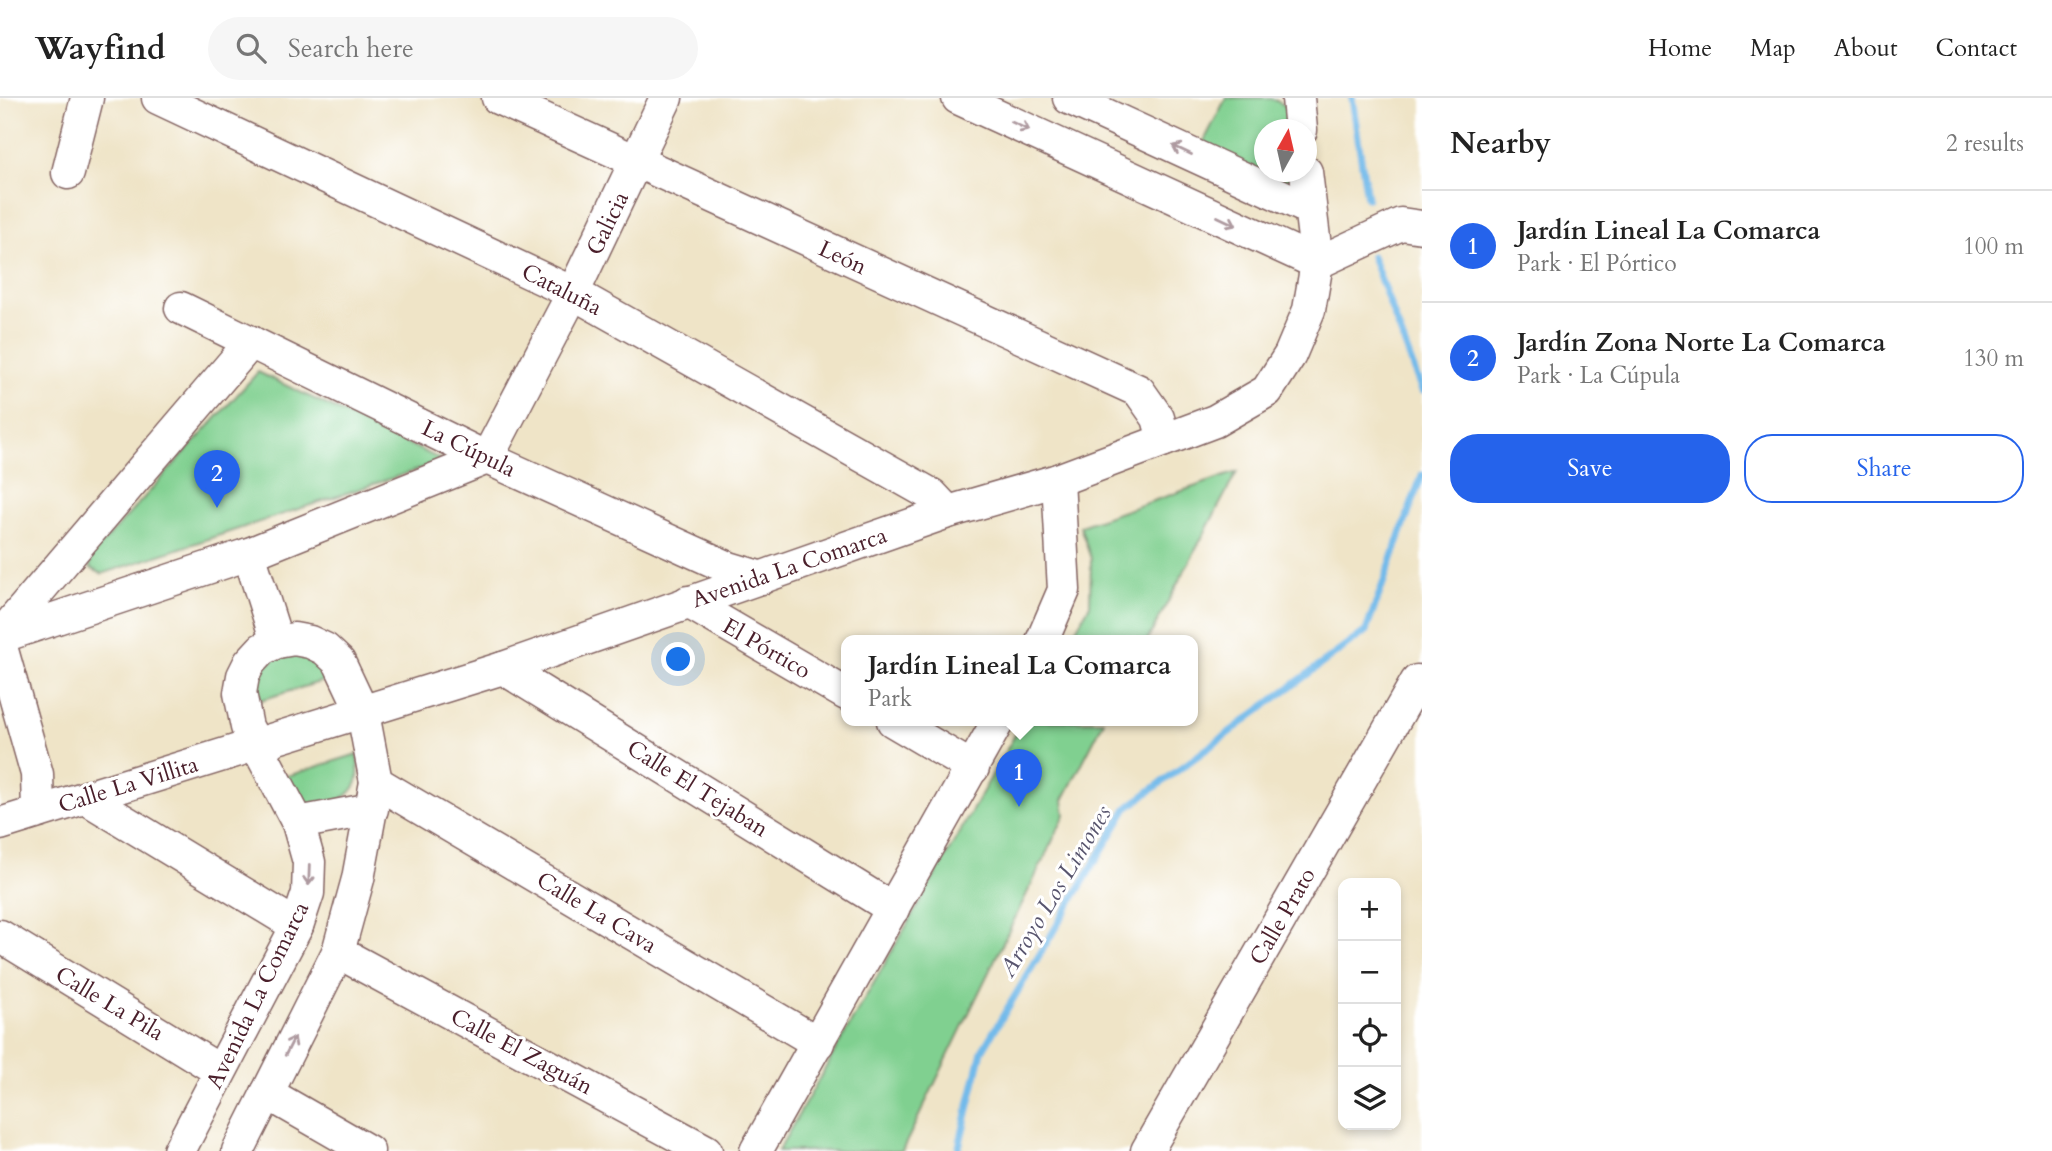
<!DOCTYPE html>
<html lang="en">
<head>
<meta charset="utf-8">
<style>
	body { margin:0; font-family:Cardo,serif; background:#f6f6f6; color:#222 }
	.controls { position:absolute; right:21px; bottom:21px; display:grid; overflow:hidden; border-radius:14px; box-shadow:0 4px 10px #0003 }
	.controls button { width:63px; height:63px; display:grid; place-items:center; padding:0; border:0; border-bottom:2px solid #e0e0e0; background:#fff; color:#222; font:35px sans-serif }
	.compass { position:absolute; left:1254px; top:21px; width:63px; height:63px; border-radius:50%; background:#fff; box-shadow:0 4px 10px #0003; rotate:8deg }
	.you { position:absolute; left:679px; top:562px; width:24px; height:24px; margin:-18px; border:5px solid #fff; border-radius:50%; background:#1a73e8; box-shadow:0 0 0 10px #1a73e833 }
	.badge { display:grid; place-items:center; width:46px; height:46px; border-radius:50%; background:#2563eb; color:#fff; font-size:23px; font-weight:700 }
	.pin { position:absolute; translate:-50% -58px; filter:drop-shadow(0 2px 4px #0008) }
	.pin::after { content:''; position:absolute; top:37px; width:24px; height:21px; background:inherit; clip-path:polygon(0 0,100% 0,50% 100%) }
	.popup { position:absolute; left:841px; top:537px; width:357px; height:91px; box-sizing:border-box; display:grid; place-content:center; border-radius:14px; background:#fff; filter:drop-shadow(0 2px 5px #0005); font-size:23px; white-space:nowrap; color:#767676 }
	.popup b { font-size:26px; color:#222 }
	.popup::after { content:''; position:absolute; left:50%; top:100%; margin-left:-14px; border:14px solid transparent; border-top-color:#fff }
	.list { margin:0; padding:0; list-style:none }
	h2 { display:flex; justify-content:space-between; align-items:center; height:91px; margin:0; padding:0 28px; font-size:30px }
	h2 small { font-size:23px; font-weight:400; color:#767676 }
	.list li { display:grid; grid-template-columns:46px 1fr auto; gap:21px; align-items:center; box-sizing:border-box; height:112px; padding:0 28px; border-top:2px solid #e0e0e0 }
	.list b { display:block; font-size:26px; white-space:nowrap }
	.list p { margin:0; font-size:23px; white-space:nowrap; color:#767676 }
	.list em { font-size:23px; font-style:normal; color:#767676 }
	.actions { display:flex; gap:14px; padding:21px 28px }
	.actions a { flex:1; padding:16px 0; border:2px solid #2563eb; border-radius:28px; text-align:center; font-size:24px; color:#2563eb }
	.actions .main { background:#2563eb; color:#fff }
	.icon { flex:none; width:38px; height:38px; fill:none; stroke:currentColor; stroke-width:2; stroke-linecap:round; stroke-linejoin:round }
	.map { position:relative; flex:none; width:1422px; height:1053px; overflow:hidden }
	header { display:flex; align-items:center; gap:42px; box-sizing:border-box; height:98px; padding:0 35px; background:#fff; border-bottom:2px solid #e0e0e0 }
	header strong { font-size:33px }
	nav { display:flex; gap:38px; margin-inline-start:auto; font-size:24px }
	.search { width:490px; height:63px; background:#f6f6f6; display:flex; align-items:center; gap:18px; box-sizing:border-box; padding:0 24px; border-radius:38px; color:#767676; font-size:26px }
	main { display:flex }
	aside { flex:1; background:#fff }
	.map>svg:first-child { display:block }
	.green { fill:#80d090; stroke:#65785e; stroke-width:2 }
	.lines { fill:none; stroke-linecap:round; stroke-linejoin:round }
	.stream { stroke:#72baea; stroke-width:7 }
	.minor-casing { stroke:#846462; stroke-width:35 }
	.minor { stroke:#fff; stroke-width:32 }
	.oneway { stroke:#ae9aa0 }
	.labels { text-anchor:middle; stroke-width:6; stroke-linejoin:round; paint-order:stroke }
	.street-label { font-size:23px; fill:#4a1f2b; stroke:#fff }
	.water-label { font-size:24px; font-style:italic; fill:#58556e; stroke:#fff }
</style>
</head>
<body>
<header>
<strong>Wayfind</strong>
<div class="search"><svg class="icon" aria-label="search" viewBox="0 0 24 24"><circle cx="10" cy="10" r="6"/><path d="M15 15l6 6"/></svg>Search here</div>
<nav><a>Home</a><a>Map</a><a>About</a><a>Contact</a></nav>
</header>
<main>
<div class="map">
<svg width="1422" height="1053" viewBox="0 0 1422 1053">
	<rect width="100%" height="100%" fill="#fff"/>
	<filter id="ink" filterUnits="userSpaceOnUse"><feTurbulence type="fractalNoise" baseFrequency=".0143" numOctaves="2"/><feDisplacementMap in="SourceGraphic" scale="14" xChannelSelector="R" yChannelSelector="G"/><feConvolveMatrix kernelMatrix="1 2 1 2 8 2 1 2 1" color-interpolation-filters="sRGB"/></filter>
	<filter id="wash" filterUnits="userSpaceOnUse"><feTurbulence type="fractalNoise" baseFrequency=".00686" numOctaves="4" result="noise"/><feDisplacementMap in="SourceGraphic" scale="28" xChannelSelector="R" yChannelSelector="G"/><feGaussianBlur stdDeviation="1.57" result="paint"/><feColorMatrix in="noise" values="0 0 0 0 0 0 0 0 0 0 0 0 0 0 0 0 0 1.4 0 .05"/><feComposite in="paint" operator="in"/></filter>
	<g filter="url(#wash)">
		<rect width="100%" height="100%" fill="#efe4c7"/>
		<g class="green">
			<polygon points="1226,0 1271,0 1286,8 1288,31 1265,32 1265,74 1290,74 1291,89 1203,45"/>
			<polygon points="258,274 444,363 102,476 90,470 91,458"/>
			<polygon points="1237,374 1147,543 1069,543 1090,507 1091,461 1080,428"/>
			<polygon points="281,556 310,556 336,579 251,605 257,574"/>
			<polygon points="1023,623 1104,623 1063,702 1065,717 902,1053 778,1053"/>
			<path d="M357 656C358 665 360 676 357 684 350 704 315 714 298 703 291 699 286 687 281 680Z"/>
		</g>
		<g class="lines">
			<g class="stream">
				<polyline points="1352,0 1367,100"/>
				<polyline points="1372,158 1422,293"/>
				<polyline points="958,1053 982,953 1127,710 1366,533 1422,377"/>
			</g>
		</g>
	</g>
	<g filter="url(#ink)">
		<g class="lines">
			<g class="minor-casing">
				<g id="minor">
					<polyline points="158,0 573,195 932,397 948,414"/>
					<polyline points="498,0 1139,293 1158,320 1164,342"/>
					<polyline points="958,0 1317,165 1401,126 1422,129"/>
					<polyline points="1069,0 1310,111"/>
					<polyline points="1298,0 1301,32"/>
					<polyline points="68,75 87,0"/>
					<polyline points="181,210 487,360 729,470 762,480"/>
					<polyline points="249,456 277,544"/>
					<polyline points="688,504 846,596"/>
					<polyline points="0,538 251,244"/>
					<polyline points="0,539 249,456 487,360 573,195 666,0"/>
					<polyline points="1042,543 1064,492 1058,382"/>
					<polyline points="0,545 37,676 38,714"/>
					<polyline points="503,570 893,811"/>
					<polyline points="893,623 973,670"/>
					<polyline points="376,684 818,945"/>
					<polyline points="86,700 297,828"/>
					<polyline points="298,725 372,711"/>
					<polyline points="0,726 503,570 948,414 1058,382 1215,323 1267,293 1290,257 1309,212 1317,165 1306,74"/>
					<polyline points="0,838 220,973"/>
					<polyline points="338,854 706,1053"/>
					<polyline points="267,995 368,1053"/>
					<polyline points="179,1053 297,828 308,795 309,764 298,725 247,629 240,595 243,578 250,564 262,551 277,544 294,541 310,544 325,551 339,564 363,615 376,684 358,781 338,854 238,1053"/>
					<polyline points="756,1053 998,623"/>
					<polyline points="1147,1053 1417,583 1422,584"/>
				</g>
			</g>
			<use href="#minor" class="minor"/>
		</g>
		<defs><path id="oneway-shaft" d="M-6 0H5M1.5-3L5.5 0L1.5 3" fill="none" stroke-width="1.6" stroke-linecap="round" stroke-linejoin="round" transform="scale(1.75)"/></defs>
		<g class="oneway">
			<use href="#oneway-shaft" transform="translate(1020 28) rotate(25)"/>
			<use href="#oneway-shaft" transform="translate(1182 52) rotate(-155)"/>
			<use href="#oneway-shaft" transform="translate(1227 123) rotate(25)"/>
			<use href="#oneway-shaft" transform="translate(309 777) rotate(92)"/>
			<use href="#oneway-shaft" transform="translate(290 948) rotate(-63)"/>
		</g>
	</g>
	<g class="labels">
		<g class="street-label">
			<text transform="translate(607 125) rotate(-64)" y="8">Galicia</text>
			<text transform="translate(843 159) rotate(25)" y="8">León</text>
			<text transform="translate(562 191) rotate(27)" y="8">Cataluña</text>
			<text transform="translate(469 350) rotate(26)" y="8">La Cúpula</text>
			<text transform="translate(789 469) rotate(-19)" y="8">Avenida La Comarca</text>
			<text transform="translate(767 550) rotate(30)" y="8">El Pórtico</text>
			<text transform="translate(128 686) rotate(-17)" y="8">Calle La Villita</text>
			<text transform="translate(698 690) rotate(32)" y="8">Calle El Tejaban</text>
			<text transform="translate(597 814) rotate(31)" y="8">Calle La Cava</text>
			<text transform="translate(1282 818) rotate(-60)" y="8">Calle Prato</text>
			<text transform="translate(257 897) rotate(-64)" y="8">Avenida La Comarca</text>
			<text transform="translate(110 905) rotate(31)" y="8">Calle La Pila</text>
			<text transform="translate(522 953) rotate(28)" y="8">Calle El Zaguán</text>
		</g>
		<g class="water-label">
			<text transform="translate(1055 793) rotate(-59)" y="8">Arroyo Los Limones</text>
		</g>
	</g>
</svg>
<div class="controls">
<button>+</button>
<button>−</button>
<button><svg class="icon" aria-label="locate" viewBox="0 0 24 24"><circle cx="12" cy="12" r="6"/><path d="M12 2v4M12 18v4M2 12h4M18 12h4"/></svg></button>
<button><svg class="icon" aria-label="layers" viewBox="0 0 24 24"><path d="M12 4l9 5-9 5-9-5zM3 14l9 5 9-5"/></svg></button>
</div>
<svg class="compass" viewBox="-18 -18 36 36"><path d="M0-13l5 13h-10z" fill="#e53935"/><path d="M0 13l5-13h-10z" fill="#767676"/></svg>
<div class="you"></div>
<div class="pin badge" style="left:1019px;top:709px">1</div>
<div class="popup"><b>Jardín Lineal La Comarca</b>Park</div>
<div class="pin badge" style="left:217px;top:410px">2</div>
</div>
<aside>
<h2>Nearby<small>2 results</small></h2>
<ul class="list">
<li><span class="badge">1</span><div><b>Jardín Lineal La Comarca</b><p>Park · El Pórtico</p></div><em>100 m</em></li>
<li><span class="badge">2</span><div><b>Jardín Zona Norte La Comarca</b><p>Park · La Cúpula</p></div><em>130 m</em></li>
</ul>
<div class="actions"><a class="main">Save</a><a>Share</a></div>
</aside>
</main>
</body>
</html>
